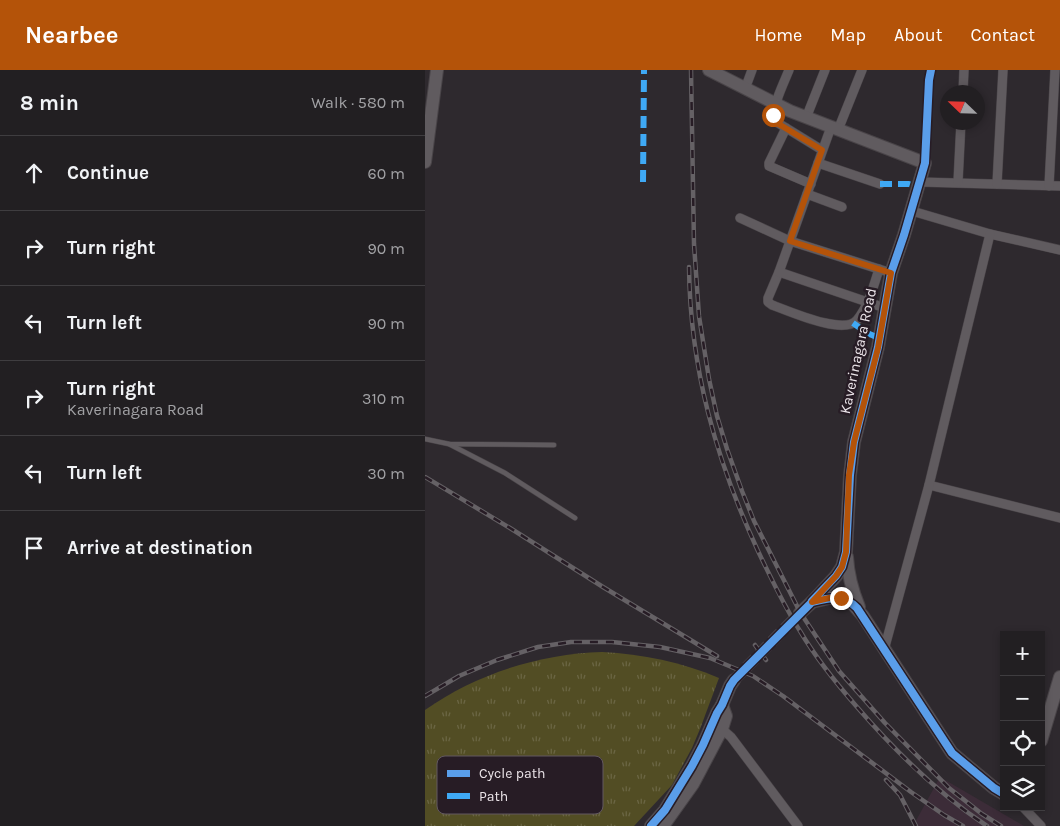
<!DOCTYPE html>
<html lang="en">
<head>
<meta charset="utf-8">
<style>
	body { margin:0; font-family:Karla,sans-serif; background:#2e2c2f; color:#f1f3f6 }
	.controls { position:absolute; right:15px; bottom:15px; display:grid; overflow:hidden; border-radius:0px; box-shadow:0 2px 8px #0003 }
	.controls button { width:45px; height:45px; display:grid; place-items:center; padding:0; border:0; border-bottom:1px solid #3f3d40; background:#221f22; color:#f1f3f6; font:25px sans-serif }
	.compass { position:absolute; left:515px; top:15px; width:45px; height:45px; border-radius:50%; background:#221f22; box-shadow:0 2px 8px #0003; rotate:293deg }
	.stop { position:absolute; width:15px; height:15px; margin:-11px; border:4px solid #b45309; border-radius:50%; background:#fff }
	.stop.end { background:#b45309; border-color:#fff; box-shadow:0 1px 5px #0008 }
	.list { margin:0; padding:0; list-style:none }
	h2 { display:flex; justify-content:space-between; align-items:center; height:65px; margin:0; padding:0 20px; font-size:21px }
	h2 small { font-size:16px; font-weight:400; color:#a2a2a5 }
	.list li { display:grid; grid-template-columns:32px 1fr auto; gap:15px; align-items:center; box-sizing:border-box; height:75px; padding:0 20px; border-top:1px solid #3f3d40 }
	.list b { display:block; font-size:19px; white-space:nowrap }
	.list p { margin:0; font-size:16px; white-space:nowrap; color:#a2a2a5 }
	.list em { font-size:16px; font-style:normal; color:#a2a2a5 }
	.icon { flex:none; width:28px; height:28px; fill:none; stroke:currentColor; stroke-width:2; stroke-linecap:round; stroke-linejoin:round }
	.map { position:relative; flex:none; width:635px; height:756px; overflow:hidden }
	header { display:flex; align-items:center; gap:30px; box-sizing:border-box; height:70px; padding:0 25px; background:#b45309; color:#fff }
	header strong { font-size:24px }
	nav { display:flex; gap:28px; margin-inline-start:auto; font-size:18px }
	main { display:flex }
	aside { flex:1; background:#221f22 }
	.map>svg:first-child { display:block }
	.built { fill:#3c2c38 }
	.grass { fill:url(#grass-tufts) }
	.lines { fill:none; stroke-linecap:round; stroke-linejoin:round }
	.secondary-tunnel { stroke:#4a454a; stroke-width:12; stroke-dasharray:12 6; stroke-linecap:butt }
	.lane-casing { stroke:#494448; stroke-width:5.5 }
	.street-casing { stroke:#494448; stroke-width:10 }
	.secondary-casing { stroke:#494448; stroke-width:14 }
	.lane { stroke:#605b5f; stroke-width:4.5 }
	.street { stroke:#605b5f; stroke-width:9 }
	.secondary { stroke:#605b5f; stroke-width:12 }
	.rail-casing { stroke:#656165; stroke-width:4.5 }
	.rail { stroke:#271c25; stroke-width:2.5; stroke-dasharray:8; stroke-linecap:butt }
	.quiet { stroke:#3fa9f5; stroke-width:6; stroke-dasharray:12 6; stroke-linecap:butt }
	.cycleway-casing { stroke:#271c25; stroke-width:11 }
	.cycleway { stroke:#5a9eea; stroke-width:8 }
	.route { stroke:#b45309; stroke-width:6 }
	.labels { text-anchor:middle; stroke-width:5; stroke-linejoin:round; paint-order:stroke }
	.street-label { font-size:15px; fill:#ebe4e9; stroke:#271c25 }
	.key { fill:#271c25; stroke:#625860; stroke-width:1 }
	.key-label { font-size:14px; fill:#ebe4e9 }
</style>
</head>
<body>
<header>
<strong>Nearbee</strong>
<nav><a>Home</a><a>Map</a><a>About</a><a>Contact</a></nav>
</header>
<main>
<aside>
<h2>8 min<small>Walk · 580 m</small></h2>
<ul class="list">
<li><svg class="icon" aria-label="ahead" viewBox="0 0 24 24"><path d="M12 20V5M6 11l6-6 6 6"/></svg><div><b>Continue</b></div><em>60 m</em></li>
<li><svg class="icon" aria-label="right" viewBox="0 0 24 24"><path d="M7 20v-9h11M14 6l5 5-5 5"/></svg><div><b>Turn right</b></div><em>90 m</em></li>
<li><svg class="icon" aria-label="left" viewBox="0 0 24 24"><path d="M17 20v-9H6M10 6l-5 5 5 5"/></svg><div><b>Turn left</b></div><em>90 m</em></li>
<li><svg class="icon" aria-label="right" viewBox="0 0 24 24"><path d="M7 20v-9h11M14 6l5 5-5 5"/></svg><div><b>Turn right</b><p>Kaverinagara Road</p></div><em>310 m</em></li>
<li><svg class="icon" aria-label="left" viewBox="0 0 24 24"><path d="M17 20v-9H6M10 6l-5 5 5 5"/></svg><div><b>Turn left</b></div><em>30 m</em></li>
<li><svg class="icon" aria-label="arrive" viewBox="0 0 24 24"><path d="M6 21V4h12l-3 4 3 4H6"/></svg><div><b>Arrive at destination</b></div></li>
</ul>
</aside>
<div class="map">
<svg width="635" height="756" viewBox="0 0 635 756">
	<defs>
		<pattern id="grass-tufts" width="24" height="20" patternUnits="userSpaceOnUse" patternTransform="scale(1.25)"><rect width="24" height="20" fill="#524d24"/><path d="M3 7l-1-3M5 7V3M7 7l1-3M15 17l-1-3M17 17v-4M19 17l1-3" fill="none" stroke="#6b6644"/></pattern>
	</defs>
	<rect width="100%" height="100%" fill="#2e292e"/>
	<polygon class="built" points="515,707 599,756 488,756"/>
	<path class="grass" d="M177 582C218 584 256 592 294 608L275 659 267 678 247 715 209 756H0V640C51 604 114 584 177 582Z"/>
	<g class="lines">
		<polyline class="secondary-tunnel" points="309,610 375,543"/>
		<g class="lane-casing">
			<g id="lane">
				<polyline points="0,369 24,374 129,375"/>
				<polyline points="24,374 80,403 150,448"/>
			</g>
		</g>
		<g class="street-casing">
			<g id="street">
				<path d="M364 0C360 10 347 37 349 46 349 50 350 51 353 53L397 80"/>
				<polyline points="320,19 327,0"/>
				<polyline points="538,22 539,0"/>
				<polyline points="381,48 400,0"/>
				<path d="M406 57 354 202 343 228V232L347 235C364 241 419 266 432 250 443 237 449 215 454 199"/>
				<polyline points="361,58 344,93 344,96 386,114"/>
				<polyline points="413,60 437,0"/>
				<polyline points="393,93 455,114"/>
				<polyline points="500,93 504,10 506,0"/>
				<polyline points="495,112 635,116"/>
				<polyline points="533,112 536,52"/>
				<polyline points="572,114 578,0"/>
				<polyline points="624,116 630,0"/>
				<polyline points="382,124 417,137"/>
				<polyline points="487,141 565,164 635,180"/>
				<polyline points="315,148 365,171 460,201"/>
				<polyline points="354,202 460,238"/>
				<polyline points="504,415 635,448"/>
				<polyline points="459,580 504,415 565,164"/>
				<polyline points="297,659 306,667 373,756"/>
				<polyline points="598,737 616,756"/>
			</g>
		</g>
		<g class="secondary-casing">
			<g id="secondary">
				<polyline points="284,0 365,41 500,93 479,165 466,203 453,277 429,372 425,405 421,482 417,497 411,506 387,532"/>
				<polyline points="0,92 12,0"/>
				<path d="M422 487C423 505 427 520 434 537"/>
				<polyline points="375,543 387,532 404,528 416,528 425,531 438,546 527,683 569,718 579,724"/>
				<polyline points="616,671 635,607"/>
				<polyline points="226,756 240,740 267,696 278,675 292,643 297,635 305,616 309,610"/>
				<polyline points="238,756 268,714 297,659 301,646 297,635"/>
			</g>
		</g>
		<use href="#lane" class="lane"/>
		<use href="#street" class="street"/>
		<use href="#secondary" class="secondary"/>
		<g class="rail-casing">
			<g id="rail">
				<polyline points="266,0 269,174 274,246 284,309 292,346 302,379 317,421 329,451 375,542 414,601 460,653 524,718 557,744 576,756"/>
				<path d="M264 197C265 298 291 390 333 481 346 508 359 536 375 561 391 588 411 613 432 637 471 682 512 723 562 756"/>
				<polyline points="0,407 85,458 178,517 292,586"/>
				<polyline points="330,575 341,590"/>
				<polyline points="0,626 34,606 72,590 113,577 146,572 187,572 235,577 285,588 328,606 358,626 486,722 519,745 538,756"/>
				<polyline points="461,710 475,725 491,756"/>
			</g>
		</g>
		<use href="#rail" class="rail"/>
		<g class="quiet">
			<polyline points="218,112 219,0"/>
			<polyline points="455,114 484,114 494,117"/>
			<polyline points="428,253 442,263 454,268"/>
		</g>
		<g class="cycleway-casing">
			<g id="cycleway">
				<polyline points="387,531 411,506 417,497 421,482 425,405 429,372 453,277 466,203 479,165 500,93 504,10 506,0"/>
				<path d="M226 756 240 740 267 696 278 675 292 643 297 635 305 616 309 610 387 532C404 528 418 524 432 538L527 683 569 718 579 724"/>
			</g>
		</g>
		<use href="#cycleway" class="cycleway"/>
	</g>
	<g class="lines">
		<polyline class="route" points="348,45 349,49 352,53 397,80 365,171 466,203 453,278 429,372 424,405 421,482 417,497 411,506 387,532 404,528 416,528"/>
	</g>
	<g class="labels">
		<g class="street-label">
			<text transform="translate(433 281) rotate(-78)" y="5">Kaverinagara Road</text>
		</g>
	</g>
	<rect x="12" y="686" width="166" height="58" rx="8" class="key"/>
	<rect x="22" y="700" width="23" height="7" fill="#5a9eea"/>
	<rect x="22" y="723" width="23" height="6" fill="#3fa9f5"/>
	<g class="key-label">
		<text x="54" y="708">Cycle path</text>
		<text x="54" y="731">Path</text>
	</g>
</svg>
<div class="controls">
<button>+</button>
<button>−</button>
<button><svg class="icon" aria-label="locate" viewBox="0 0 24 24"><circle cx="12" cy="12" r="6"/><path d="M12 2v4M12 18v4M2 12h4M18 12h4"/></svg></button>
<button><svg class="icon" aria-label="layers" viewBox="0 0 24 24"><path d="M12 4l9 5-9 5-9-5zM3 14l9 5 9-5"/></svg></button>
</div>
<svg class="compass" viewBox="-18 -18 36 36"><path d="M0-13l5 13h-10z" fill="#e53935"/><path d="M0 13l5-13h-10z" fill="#a2a2a5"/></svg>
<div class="stop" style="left:348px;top:45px"></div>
<div class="stop end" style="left:416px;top:528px"></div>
</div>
</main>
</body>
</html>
